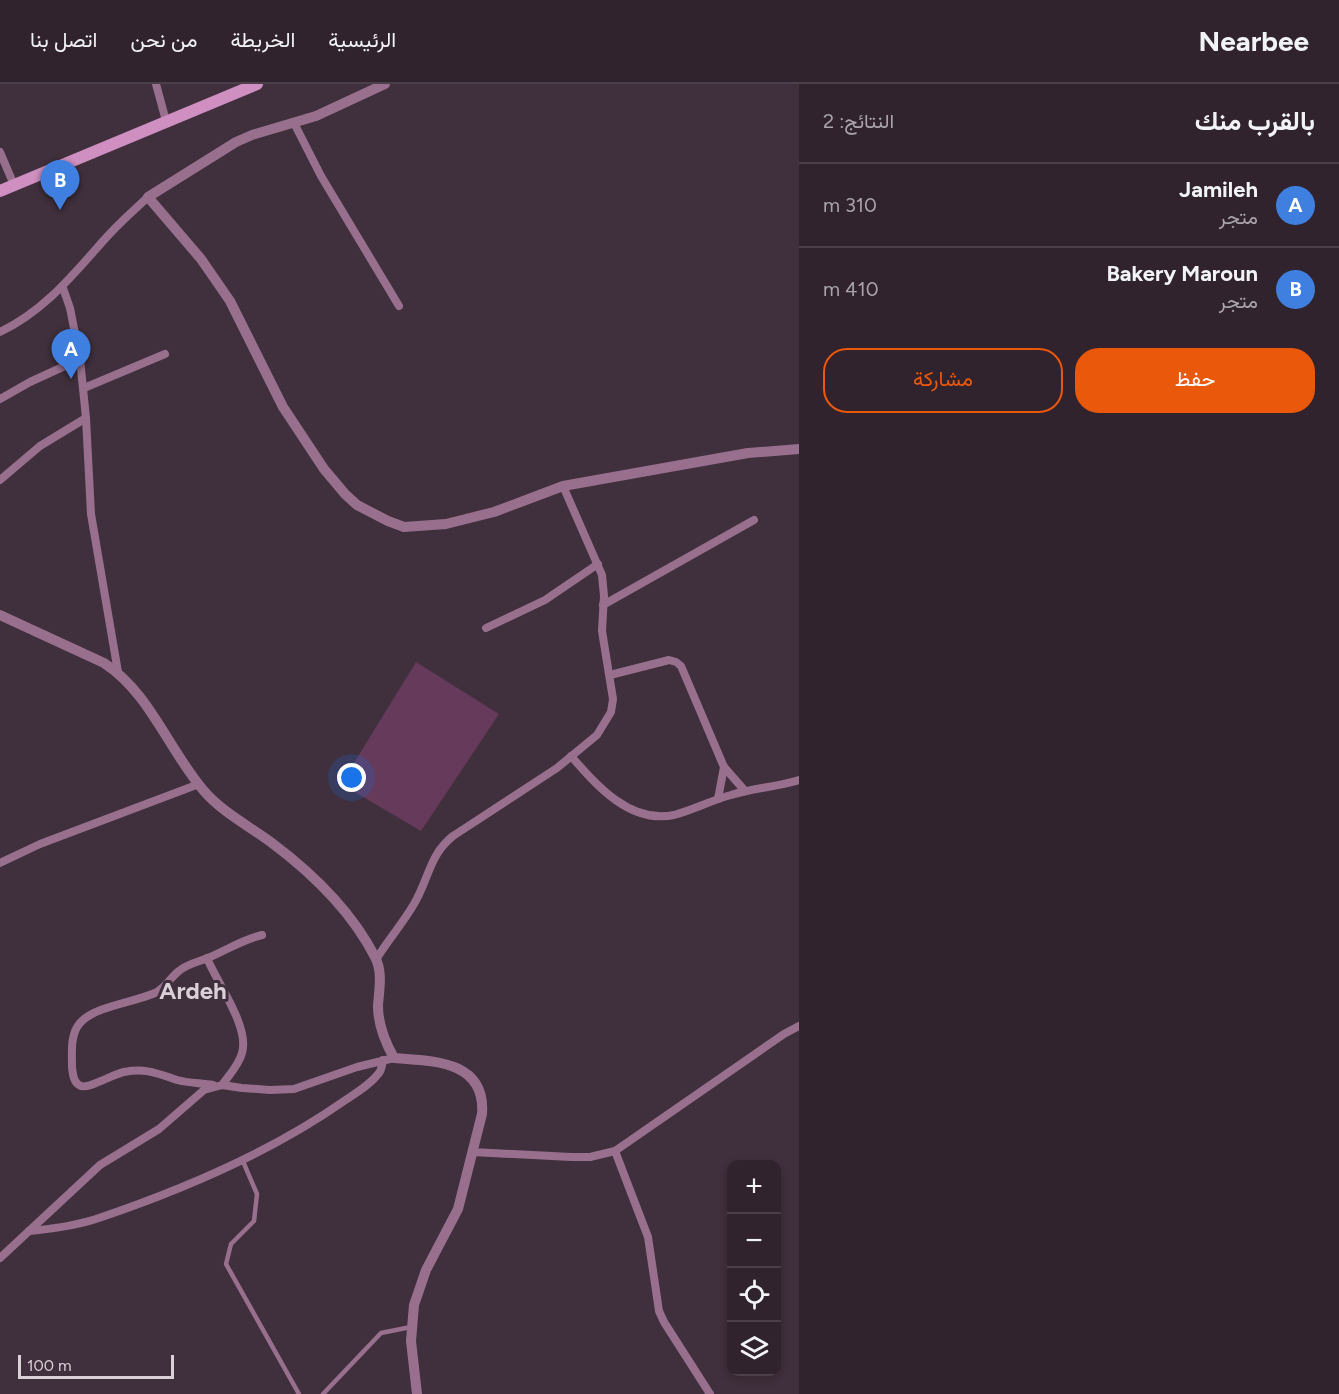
<!DOCTYPE html>
<html lang="ar">
<head>
<meta charset="utf-8">
<style>
	body { margin:0; font-family:Figtree,Vazirmatn,sans-serif; background:#382b35; color:#f1f3f6; direction:rtl }
	.controls { position:absolute; right:18px; bottom:18px; display:grid; overflow:hidden; border-radius:12px; box-shadow:0 3px 9px #0003 }
	.controls button { width:54px; height:54px; display:grid; place-items:center; padding:0; border:0; border-bottom:2px solid #4b4049; background:#30232d; color:#f1f3f6; font:30px sans-serif }
	.scale { position:absolute; left:18px; bottom:15px; width:156px; box-sizing:border-box; padding-left:6px; border:3px solid #dbd0d8; border-top:0; font-size:16px; line-height:21px; white-space:nowrap; color:#dbd0d8; -webkit-text-stroke:4px #402f3c; paint-order:stroke }
	.you { position:absolute; left:352px; top:694px; width:21px; height:21px; margin:-15px; border:4px solid #fff; border-radius:50%; background:#1a73e8; box-shadow:0 0 0 9px #1a73e833 }
	.badge { display:grid; place-items:center; width:39px; height:39px; border-radius:50%; background:#ea580c; color:#fff; font-size:20px; font-weight:700 }
	.pin { position:absolute; translate:-50% -50px; filter:drop-shadow(0 2px 3px #0008) }
	.pin::after { content:''; position:absolute; top:32px; width:21px; height:18px; background:inherit; clip-path:polygon(0 0,100% 0,50% 100%) }
	.list { margin:0; padding:0; list-style:none }
	h2 { display:flex; justify-content:space-between; align-items:center; height:78px; margin:0; padding:0 24px; font-size:26px }
	h2 small { font-size:20px; font-weight:400; color:#a8a4aa }
	.list li { display:grid; grid-template-columns:39px 1fr auto; gap:18px; align-items:center; box-sizing:border-box; height:84px; padding:0 24px; border-top:2px solid #4b4049 }
	.list b { display:block; font-size:22px; white-space:nowrap }
	.list p { margin:0; font-size:20px; white-space:nowrap; color:#a8a4aa }
	.list em { font-size:20px; font-style:normal; color:#a8a4aa }
	.actions { display:flex; gap:12px; padding:18px 24px }
	.actions a { flex:1; padding:14px 0; border:2px solid #ea580c; border-radius:24px; text-align:center; font-size:21px; color:#ea580c }
	.actions .main { background:#ea580c; color:#fff }
	.icon { flex:none; width:33px; height:33px; fill:none; stroke:currentColor; stroke-width:2; stroke-linecap:round; stroke-linejoin:round }
	.map { position:relative; flex:none; width:799px; height:1310px; overflow:hidden; direction:ltr }
	header { display:flex; align-items:center; gap:36px; box-sizing:border-box; height:84px; padding:0 30px; background:#30232d; border-bottom:2px solid #4b4049 }
	header strong { font-size:28px }
	nav { display:flex; gap:33px; margin-inline-start:auto; font-size:21px }
	main { display:flex }
	aside { flex:1; background:#30232d }
	.map>svg:first-child { display:block }
	.green { fill:#653a5b }
	.lines { fill:none; stroke-linecap:round; stroke-linejoin:round }
	.service { stroke:#98708e; stroke-width:4.5 }
	.minor { stroke:#98708e; stroke-width:8 }
	.tertiary { stroke:#98708e; stroke-width:10 }
	.secondary { stroke:#cf8fc0; stroke-width:12 }
	.labels { text-anchor:middle; stroke-width:6; stroke-linejoin:round; paint-order:stroke }
	.quarter-label { font-size:24px; font-weight:bold; fill:#dbd0d8; stroke:#402f3c }
</style>
</head>
<body>
<header>
<strong>Nearbee</strong>
<nav><a>الرئيسية</a><a>الخريطة</a><a>من نحن</a><a>اتصل بنا</a></nav>
</header>
<main>
<aside>
<h2>بالقرب منك<small>النتائج: 2</small></h2>
<ul class="list">
<li><span class="badge" style="background:#3f7fe0">A</span><div><b>Jamileh</b><p>متجر</p></div><em>310 m</em></li>
<li><span class="badge" style="background:#3f7fe0">B</span><div><b>Bakery Maroun</b><p>متجر</p></div><em>410 m</em></li>
</ul>
<div class="actions"><a class="main">حفظ</a><a>مشاركة</a></div>
</aside>
<div class="map">
<svg width="799" height="1310" viewBox="0 0 799 1310">
	<rect width="100%" height="100%" fill="#402f3c"/>
	<polygon class="green" points="416,578 499,630 421,747 341,700"/>
	<g class="lines">
		<g class="service">
			<polyline points="242,1075 257,1110 254,1137 231,1160 226,1180 299,1310"/>
			<polyline points="323,1310 381,1249 411,1243"/>
		</g>
		<g class="minor">
			<polyline points="156,0 166,37"/>
			<polyline points="294,39 321,92 399,222"/>
			<polyline points="0,68 14,101"/>
			<polyline points="63,204 70,224 80,275 86,334 91,430 118,588"/>
			<path d="M0 248C44 227 72 192 104 156 118 140 133 127 148 113"/>
			<polyline points="84,304 165,270"/>
			<polyline points="0,315 30,298 80,275"/>
			<polyline points="0,396 40,362 86,334"/>
			<polyline points="603,521 754,436"/>
			<polyline points="486,544 545,516 598,480"/>
			<polyline points="610,591 669,576 676,578 681,582 724,683 745,707"/>
			<path d="M571 672C597 702 630 740 674 731 693 726 712 716 731 711 753 704 777 703 799 696"/>
			<polyline points="718,715 724,683"/>
			<polyline points="0,779 40,760 199,700"/>
			<path d="M207 874C217 899 250 943 242 969 239 981 229 991 222 1001"/>
			<path d="M377 874C388 856 403 839 414 820 429 795 429 771 453 752L557 684 597 651 611 628 613 615 602 547 604 512 602 491 563 402"/>
			<path d="M213 1001C201 999 188 999 177 996 156 989 146 984 124 988 113 990 89 1005 81 1002 73 999 73 990 72 983 72 969 70 950 80 939 95 922 135 918 155 909 165 904 171 893 179 887 187 880 198 878 208 874 227 866 241 856 262 851"/>
			<polyline points="615,1067 648,1153 659,1227 664,1238 710,1310"/>
			<polyline points="472,1068 571,1073 590,1073 615,1067 784,950 799,942"/>
			<path d="M29 1147C52 1145 74 1142 96 1135 182 1106 270 1069 344 1017 356 1009 370 1001 379 989 382 985 382 981 383 976"/>
			<polyline points="0,1174 100,1081 159,1045 204,1006 222,1001 242,1004 270,1006 294,1005 357,983 394,974"/>
		</g>
		<g class="tertiary">
			<polyline points="385,0 316,32 252,51 236,58 148,113 201,175 230,217 283,323 324,385 345,410 357,421 388,437 404,443 446,440 494,428 563,402 748,369 799,365"/>
			<path d="M0 531 104 579C150 609 168 665 204 707 222 728 249 742 272 759 312 789 352 828 375 873 383 888 379 906 378 922 378 940 385 958 394 974 432 977 486 976 482 1030L458 1125 426 1186 414 1221 411 1257 417 1310"/>
		</g>
		<polyline class="secondary" points="0,107 257,0"/>
	</g>
	<g class="labels">
		<g class="quarter-label">
			<text x="193" y="915">Ardeh</text>
		</g>
	</g>
</svg>
<div class="controls">
<button>+</button>
<button>−</button>
<button><svg class="icon" aria-label="locate" viewBox="0 0 24 24"><circle cx="12" cy="12" r="6"/><path d="M12 2v4M12 18v4M2 12h4M18 12h4"/></svg></button>
<button><svg class="icon" aria-label="layers" viewBox="0 0 24 24"><path d="M12 4l9 5-9 5-9-5zM3 14l9 5 9-5"/></svg></button>
</div>
<div class="scale">100 m</div>
<div class="you"></div>
<div class="pin badge" style="left:71px;top:295px;background:#3f7fe0">A</div>
<div class="pin badge" style="left:60px;top:126px;background:#3f7fe0">B</div>
</div>
</main>
</body>
</html>
